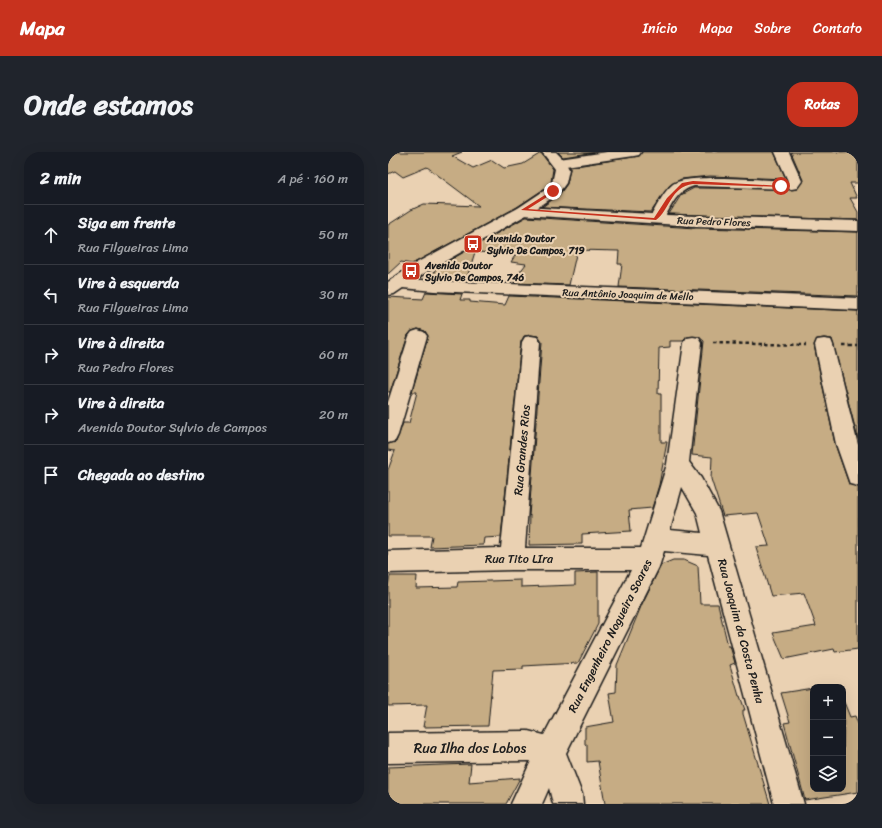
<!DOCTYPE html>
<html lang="pt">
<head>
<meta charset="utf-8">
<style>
	body { margin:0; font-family:Sriracha,sans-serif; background:#20242c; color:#f1f3f6 }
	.controls { position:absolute; right:12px; bottom:12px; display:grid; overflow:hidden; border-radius:8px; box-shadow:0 4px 16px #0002 }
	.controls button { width:36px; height:36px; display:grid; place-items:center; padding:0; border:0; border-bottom:1px solid #363941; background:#171b24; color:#f1f3f6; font:20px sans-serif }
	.stop { position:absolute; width:12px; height:12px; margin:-9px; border:3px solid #c8321e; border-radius:50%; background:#fff }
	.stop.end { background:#c8321e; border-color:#fff; box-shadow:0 1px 4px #0008 }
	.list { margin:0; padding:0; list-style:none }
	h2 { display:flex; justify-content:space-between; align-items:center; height:52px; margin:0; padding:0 16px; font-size:17px }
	h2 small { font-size:13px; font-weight:400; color:#9ea1a6 }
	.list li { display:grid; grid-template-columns:26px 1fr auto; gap:12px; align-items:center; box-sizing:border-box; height:60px; padding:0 16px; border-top:1px solid #363941 }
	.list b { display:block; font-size:15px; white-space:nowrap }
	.list p { margin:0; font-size:13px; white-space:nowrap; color:#9ea1a6 }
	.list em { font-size:13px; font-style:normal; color:#9ea1a6 }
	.icon { flex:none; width:22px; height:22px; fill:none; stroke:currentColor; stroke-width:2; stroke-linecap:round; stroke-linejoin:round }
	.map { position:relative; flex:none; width:470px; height:652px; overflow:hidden; border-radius:16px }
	header { display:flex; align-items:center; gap:24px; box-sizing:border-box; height:56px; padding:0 20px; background:#c8321e; color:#fff }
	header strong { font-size:19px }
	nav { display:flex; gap:22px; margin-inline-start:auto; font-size:14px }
	.intro { display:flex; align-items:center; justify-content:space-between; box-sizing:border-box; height:96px; padding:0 24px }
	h1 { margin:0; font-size:28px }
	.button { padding:10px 18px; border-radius:16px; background:#c8321e; color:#fff; font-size:14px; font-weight:700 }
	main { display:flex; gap:24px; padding:0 24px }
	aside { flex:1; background:#171b24; border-radius:16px; box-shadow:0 4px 16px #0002 }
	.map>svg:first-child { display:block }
	.building { fill:#c6ac84; stroke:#1c1c1c }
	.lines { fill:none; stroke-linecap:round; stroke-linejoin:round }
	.minor-casing { stroke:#1c1c1c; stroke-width:3 }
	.secondary-casing { stroke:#1c1c1c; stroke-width:3 }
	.path { stroke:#1c1c1c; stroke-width:2.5; stroke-dasharray:3.5 3; stroke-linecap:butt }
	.minor { fill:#ead1b2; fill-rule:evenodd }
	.secondary { fill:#ead1b2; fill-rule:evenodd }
	.route { fill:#c8321e }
	.labels { text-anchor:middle; stroke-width:4; stroke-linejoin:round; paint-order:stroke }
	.far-street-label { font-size:10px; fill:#1c1c1c; stroke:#ead1b2 }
	.far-poi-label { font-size:10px; font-weight:bold; fill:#1c1c1c; stroke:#ead1b2; text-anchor:start }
	.street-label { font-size:12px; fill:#1c1c1c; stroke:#ead1b2 }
	.near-street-label { font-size:14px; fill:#1c1c1c; stroke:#ead1b2 }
</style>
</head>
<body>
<header>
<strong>Mapa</strong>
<nav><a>Início</a><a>Mapa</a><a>Sobre</a><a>Contato</a></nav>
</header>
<div class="intro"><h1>Onde estamos</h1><a class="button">Rotas</a></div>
<main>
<aside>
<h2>2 min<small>A pé · 160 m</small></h2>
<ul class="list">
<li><svg class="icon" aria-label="ahead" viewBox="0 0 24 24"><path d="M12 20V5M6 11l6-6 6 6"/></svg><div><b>Siga em frente</b><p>Rua Filgueiras Lima</p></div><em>50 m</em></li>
<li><svg class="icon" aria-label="left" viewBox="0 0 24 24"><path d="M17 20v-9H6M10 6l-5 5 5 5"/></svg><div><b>Vire à esquerda</b><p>Rua Filgueiras Lima</p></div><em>30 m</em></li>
<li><svg class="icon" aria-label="right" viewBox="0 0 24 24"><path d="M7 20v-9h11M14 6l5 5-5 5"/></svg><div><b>Vire à direita</b><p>Rua Pedro Flores</p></div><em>60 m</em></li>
<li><svg class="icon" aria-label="right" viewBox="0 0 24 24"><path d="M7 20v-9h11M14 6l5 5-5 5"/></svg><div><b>Vire à direita</b><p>Avenida Doutor Sylvio de Campos</p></div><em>20 m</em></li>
<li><svg class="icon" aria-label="arrive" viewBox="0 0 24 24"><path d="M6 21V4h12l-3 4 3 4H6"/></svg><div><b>Chegada ao destino</b></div></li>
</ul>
</aside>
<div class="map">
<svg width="470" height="652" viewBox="0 0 470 652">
	<rect width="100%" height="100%" fill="#ead1b2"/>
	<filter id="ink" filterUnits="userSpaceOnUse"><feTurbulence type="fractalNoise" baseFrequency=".025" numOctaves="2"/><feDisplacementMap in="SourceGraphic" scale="8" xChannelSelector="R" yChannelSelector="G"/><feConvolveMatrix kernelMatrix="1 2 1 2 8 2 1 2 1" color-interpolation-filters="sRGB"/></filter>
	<g filter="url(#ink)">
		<g class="building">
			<polygon points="0,0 74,0 64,4 85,16 104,8 116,16 135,12 153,1 165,17 163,30 159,35 129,55 24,112 13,110 0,122 0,73 23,58 36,52 91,54 39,15 15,25 7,19 0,22"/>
			<polygon points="170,0 209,0 175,5"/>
			<polygon points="254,0 386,0 398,27 322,24 293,27 281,34 263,60 154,55 171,43 179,32 182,17 182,15 251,4"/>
			<polygon points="403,0 470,0 470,31 462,31 469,46 462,46 470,60 470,68 281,62 293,43 306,36 409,37 415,28"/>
			<polygon points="138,65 307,76 470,80 470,144 231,135 234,112 230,112 231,99 189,98 181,133 126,131 128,125 138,112 123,110 128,102 87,100 78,129 43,127 48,116"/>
			<polygon points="38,140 74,142 72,148 82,148 82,150 117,153 121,144 470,159 470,287 444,187 436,186 429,187 426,193 447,292 461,332 470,335 470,497 447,500 446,497 396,507 385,481 428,474 416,441 383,444 368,395 381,394 370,361 335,364 323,327 324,305 304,303 316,189 311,185 299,185 295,189 282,189 282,195 271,196 270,242 273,242 273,290 279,290 271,333 264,356 241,358 243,379 194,382 194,392 141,393 142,363 141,364 154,190 150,184 143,183 136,184 133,190 113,385 96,386 95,393 42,395 44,384 0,384 0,318 7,299 0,298 0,292 8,290 15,271 21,271 29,240 24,240 40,184 37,179 30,177 24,179 20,183 2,240 0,240 0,145 35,147"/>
			<polygon points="285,408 296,408 310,414 312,452 330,452 340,494 342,494 347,511 342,513 351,544 352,544 357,558 355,558 355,562 382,652 217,652 210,609 199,610 199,592 197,593 197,575 226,570 221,541 228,540 229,513 254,452 273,413"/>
			<polygon points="210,420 210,472 190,511 135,514 135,517 105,518 100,574 35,575 39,553 0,554 0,435 2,424 29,424 28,436 69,435 70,430 133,428 133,435 187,433 187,421"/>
			<polygon points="425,536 425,637 455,637 456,550 462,565 467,564 470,572 470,640 417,648 396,571 402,570 393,541"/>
			<polygon points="83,612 81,630 132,626 118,652 0,652 0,615"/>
		</g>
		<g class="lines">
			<g class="minor-casing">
				<g id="minor">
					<polygon points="219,0 253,0 251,3 246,4 171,15 166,14 164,11 166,8 171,7"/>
					<path d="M387 0H401L414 29 409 36 404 37 306 34C290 39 286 49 278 63L470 69V79L307 74 135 63 130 62 128 59 130 56 135 55 264 62C270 52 276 39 285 32 300 21 378 28 400 29Z"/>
					<polygon points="10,126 46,129 470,146 470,158 46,139 4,135 2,131 4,127"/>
					<polygon points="30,178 36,180 39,184 10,283 7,289 0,291 0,250 21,184 24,180"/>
					<path d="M143 184 149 185 152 190 137 396H253L279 312 296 191 299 186 305 185 311 186 314 191 301 310 313 326 331 359 416 652H386L320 403 276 399 271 415 178 601 194 642 195 652H165L161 636 154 652H123L143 609H140L0 611V581L140 579 156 583 243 418H124L0 421V399L113 396 134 190 137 185ZM294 335 309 361 314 381 282 378Z"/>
					<polygon points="436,187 443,188 445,193 470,293 470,334 462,332 448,292 427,193 429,188"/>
				</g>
			</g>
			<g class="secondary-casing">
				<polygon id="secondary" points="154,0 168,0 176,8 181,17 178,31 170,42 140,62 40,119 6,142 0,143 0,130 28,111 130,56 160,36 164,31 167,17"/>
			</g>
			<g class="path">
				<polyline points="325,191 418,193"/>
				<polyline points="455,194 470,194"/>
			</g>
			<use href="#minor" class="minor"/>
			<use href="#secondary" class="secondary"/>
		</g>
	</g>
	<path class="route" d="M305 29 395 34 393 35 305 32C282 35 282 58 268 68L133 58 165 38 167 40 140 57 266 66 279 46 294 31Z"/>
	<defs>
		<g id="bus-square" transform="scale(1)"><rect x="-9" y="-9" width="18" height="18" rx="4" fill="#c8321e" stroke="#ead1b2"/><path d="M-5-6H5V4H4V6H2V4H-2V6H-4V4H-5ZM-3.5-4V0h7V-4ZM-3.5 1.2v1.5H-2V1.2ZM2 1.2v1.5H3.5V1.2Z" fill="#fff"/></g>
	</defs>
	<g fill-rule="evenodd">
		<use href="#bus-square" x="85" y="92"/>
		<use href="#bus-square" x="23" y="119"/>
	</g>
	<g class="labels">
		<g class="far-street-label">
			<text transform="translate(326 69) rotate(2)" y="4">Rua Pedro Flores</text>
			<text transform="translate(240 142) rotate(2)" y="4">Rua Antônio Joaquim de Mello</text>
		</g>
		<g class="far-poi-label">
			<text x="99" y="90">Avenida Doutor<tspan x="99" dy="12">Sylvio De Campos, 719</tspan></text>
			<text x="37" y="117">Avenida Doutor<tspan x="37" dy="12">Sylvio De Campos, 746</tspan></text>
		</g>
		<g class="street-label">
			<text transform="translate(134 298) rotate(-85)" y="4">Rua Grandes Rios</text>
			<text x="131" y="411">Rua Tito LIra</text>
			<text transform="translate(353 479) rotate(75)" y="4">Rua Joaquim da Costa Penha</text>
			<text transform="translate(222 484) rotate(-63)" y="4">Rua Engenheiro Nogueira Soares</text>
		</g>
		<g class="near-street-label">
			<text x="82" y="601">Rua Ilha dos Lobos</text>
		</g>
	</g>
</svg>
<div class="controls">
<button>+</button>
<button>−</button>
<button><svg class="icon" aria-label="layers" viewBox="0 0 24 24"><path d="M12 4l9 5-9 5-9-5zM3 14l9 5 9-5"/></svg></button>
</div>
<div class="stop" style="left:393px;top:34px"></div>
<div class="stop end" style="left:165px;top:39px"></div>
</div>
</main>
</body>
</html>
